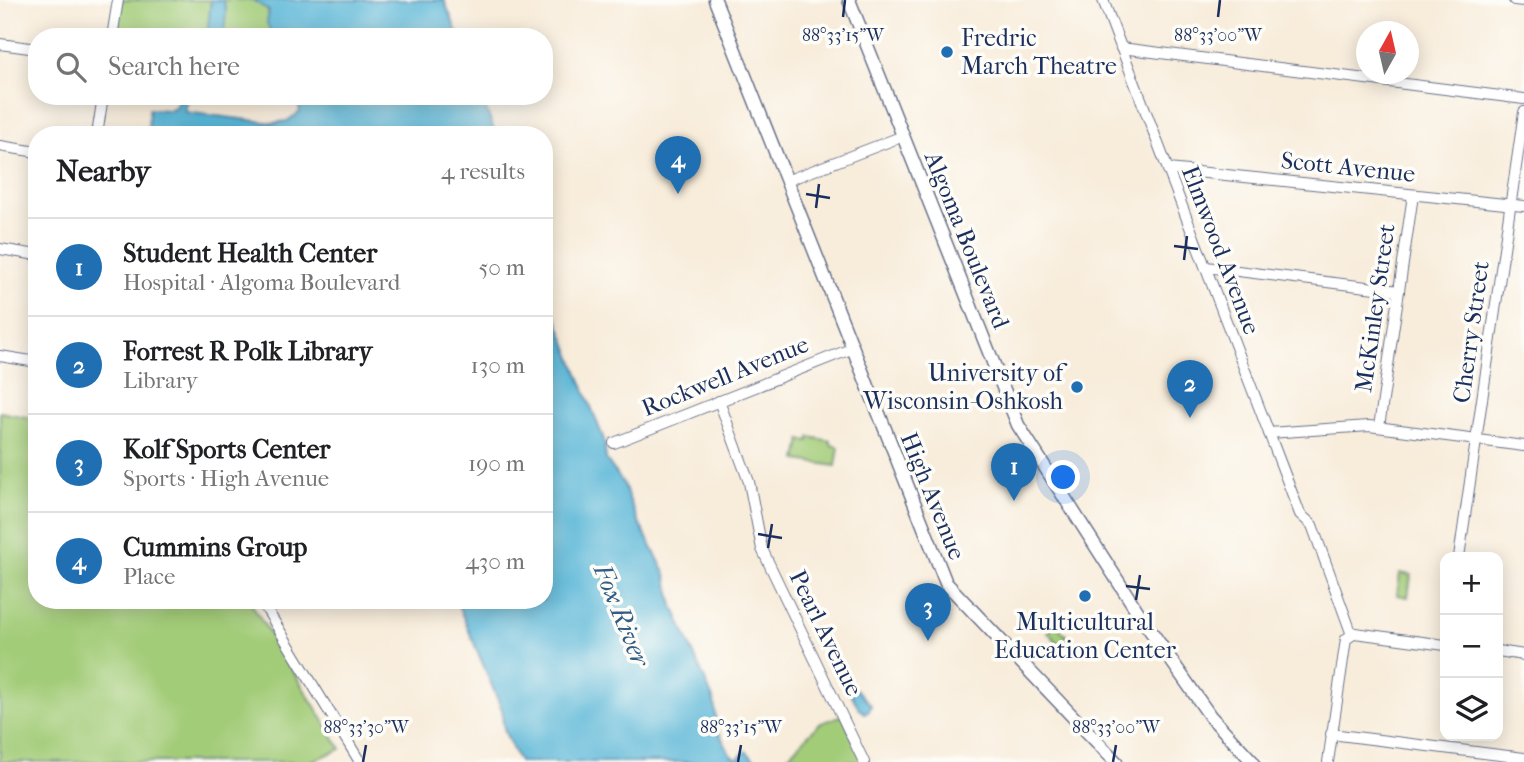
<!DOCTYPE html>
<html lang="en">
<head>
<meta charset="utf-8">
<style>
	body { margin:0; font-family:"IM FELL French Canon",serif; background:#f6f6f6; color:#202124 }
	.controls { position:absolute; right:21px; bottom:21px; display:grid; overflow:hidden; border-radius:14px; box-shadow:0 4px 18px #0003 }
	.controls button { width:63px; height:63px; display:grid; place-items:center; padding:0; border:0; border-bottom:2px solid #e0e0e0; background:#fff; color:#202124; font:35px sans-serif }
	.compass { position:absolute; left:1356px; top:21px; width:63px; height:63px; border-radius:50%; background:#fff; box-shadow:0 4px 18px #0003; rotate:8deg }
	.you { position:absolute; left:1064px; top:478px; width:24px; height:24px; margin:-18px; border:5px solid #fff; border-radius:50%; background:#1a73e8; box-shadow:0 0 0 10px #1a73e833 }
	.badge { display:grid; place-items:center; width:46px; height:46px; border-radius:50%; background:#1f6fb2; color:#fff; font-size:23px; font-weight:700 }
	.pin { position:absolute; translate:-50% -58px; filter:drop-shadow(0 2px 4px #0008) }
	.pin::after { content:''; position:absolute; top:37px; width:24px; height:21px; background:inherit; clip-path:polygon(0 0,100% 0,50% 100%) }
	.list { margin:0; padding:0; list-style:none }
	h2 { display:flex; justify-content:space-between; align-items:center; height:91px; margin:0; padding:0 28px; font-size:30px }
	h2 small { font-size:23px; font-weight:400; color:#757577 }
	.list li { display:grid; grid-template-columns:46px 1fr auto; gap:21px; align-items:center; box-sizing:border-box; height:98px; padding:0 28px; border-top:2px solid #e0e0e0 }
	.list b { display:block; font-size:26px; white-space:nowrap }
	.list p { margin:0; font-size:23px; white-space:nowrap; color:#757577 }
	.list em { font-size:23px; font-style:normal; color:#757577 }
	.icon { flex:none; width:38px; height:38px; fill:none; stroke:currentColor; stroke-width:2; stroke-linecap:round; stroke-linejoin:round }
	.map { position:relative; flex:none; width:1524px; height:762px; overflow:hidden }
	.search { position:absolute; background:#fff; box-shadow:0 4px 18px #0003; left:28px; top:28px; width:525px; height:77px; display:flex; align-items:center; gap:18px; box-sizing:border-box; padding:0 24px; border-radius:28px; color:#757577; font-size:26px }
	.panel { position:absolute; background:#fff; box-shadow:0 4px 18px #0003; left:28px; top:126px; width:525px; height:483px; border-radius:28px }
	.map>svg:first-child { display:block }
	.green { fill:#a3cc78; stroke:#5f7e6b; stroke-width:2 }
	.water { fill:#59b6d7; stroke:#3a729a; stroke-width:2 }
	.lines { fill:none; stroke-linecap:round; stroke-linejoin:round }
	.minor-casing { stroke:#687189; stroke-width:12 }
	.major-casing { stroke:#687189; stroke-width:15 }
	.minor { stroke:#fff; stroke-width:10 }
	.major { stroke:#fff; stroke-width:12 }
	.ticks { fill:none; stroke:#1b2f5e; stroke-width:2.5 }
	.poi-dot { fill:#1f6fb2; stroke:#fdfcf7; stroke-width:2.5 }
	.labels { text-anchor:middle; stroke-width:7; stroke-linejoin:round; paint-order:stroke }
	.poi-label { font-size:24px; fill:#1b2f5e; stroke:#fdfcf7; text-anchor:start }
	.street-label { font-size:24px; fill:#1b2f5e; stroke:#fdfcf7 }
	.water-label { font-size:26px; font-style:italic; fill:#315e88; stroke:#fdfcf7 }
	.ticks-label { font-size:18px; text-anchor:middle; fill:#1b2f5e; stroke:#fdfcf7; stroke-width:7; stroke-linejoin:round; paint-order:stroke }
</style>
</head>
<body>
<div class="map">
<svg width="1524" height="762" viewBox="0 0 1524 762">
	<rect width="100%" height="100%" fill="#fdfcf7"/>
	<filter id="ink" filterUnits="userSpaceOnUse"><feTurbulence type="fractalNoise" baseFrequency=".0143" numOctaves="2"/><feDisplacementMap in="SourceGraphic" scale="14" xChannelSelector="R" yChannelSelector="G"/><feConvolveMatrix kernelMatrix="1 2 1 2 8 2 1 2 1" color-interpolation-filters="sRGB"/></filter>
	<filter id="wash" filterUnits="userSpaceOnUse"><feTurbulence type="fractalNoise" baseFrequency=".00686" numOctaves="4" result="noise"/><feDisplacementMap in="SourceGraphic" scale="28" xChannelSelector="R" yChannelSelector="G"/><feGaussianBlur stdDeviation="1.57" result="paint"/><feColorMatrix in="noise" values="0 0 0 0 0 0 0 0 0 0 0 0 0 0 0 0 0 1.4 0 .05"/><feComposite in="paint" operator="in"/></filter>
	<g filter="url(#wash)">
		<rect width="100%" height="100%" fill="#f8ecda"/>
		<g class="green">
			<polygon points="118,0 211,0 207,37 112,37"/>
			<polygon points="223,0 253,0 267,8 273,37 224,37"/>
			<polygon points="0,412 37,419 37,600 249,600 341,749 309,762 0,762"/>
			<polygon points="810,437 831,441 831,445 839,447 836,466 797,460 801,440 809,441"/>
			<polygon points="1400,573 1411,575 1408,597 1397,595"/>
			<polygon points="1056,625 1070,640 1062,648 1048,632"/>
			<polygon points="842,715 864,762 782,762 819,724"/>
		</g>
		<g class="water">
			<polygon points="211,0 223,0 226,10 224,37 207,37"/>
			<polygon points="253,0 444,0 459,37 273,37 267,23 269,11"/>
			<polygon points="297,96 481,96 496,135 148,135 149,109 171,110 176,106 178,98 187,98 185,112 273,123 287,121 300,112"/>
			<path d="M544 296 549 299 604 440 606 459 623 483 637 519 666 574 673 606 714 701 717 729 730 754 737 759 746 751 757 762H519C512 747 500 728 503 712L456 600H544Z"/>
			<polygon points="852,685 871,705 869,711 865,713 859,709 849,689"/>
		</g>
	</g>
	<g filter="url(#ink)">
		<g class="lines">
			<g class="minor-casing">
				<g id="minor">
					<polyline points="1103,0 1300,514 1312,525 1352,635"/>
					<polyline points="1514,0 1524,1"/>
					<polyline points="112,37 118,0"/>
					<polyline points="0,44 37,49"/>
					<polyline points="1121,48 1524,99"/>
					<polyline points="97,135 103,96"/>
					<polyline points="0,146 37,152"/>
					<polyline points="1168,169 1524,206"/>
					<polyline points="786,181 903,136"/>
					<polyline points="0,249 37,255"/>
					<polyline points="1206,267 1399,291"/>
					<polyline points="0,356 37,362"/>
					<polyline points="719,401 749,482 762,549 864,762"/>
					<polyline points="1379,427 1413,195"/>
					<polyline points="1269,433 1369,426 1524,446"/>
					<polyline points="614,443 851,349"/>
					<polyline points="1459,557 1524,112"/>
					<polyline points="261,600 360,762"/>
					<polyline points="1498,651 1524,655"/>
					<polyline points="1331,734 1524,758"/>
					<polyline points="1328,762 1346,639 1355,633 1445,645"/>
				</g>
			</g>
			<g class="major-casing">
				<g id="major">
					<polyline points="715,0 946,583 1116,762"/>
					<polyline points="849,0 1018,425 1141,617 1210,716 1253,762"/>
				</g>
			</g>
			<use href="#minor" class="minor"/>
			<use href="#major" class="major"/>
		</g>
	</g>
	<path class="ticks" d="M843 17 845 0M1218 17 1220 0M806 194 830 198M816 208 819 184M1174 246 1198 249M1184 260 1187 236M758 534 782 538M768 548 772 524M1126 586 1150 589M1136 600 1140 575M363 762 366 745M738 762 741 745M1113 762 1116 745"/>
	<g class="poi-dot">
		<circle cx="947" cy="52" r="7"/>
		<circle cx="1077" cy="387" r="7"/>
		<circle cx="1085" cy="596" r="7"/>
	</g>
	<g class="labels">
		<g class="poi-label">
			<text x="961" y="46">Fredric<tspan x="961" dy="28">March Theatre</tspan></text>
			<text x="1063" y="381" text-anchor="end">University of<tspan x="1063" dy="28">Wisconsin-Oshkosh</tspan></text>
			<text x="1085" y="630" text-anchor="middle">Multicultural<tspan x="1085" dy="28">Education Center</tspan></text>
		</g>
		<g class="street-label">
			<text transform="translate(1348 167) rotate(6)" y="8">Scott Avenue</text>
			<text transform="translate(967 240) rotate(68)" y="8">Algoma Boulevard</text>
			<text transform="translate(1221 250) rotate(69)" y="8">Elmwood Avenue</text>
			<text transform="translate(1375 308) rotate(-82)" y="8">McKinley Street</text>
			<text transform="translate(1471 332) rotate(-82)" y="8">Cherry Street</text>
			<text transform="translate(725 376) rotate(-22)" y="8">Rockwell Avenue</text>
			<text transform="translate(933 496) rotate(68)" y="8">High Avenue</text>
			<text transform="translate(826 633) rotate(64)" y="8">Pearl Avenue</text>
		</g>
		<g class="water-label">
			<text transform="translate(622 615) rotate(68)" y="9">Fox River</text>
		</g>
	</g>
	<g class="ticks-label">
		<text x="843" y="41">88°33'15"W</text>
		<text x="1218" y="41">88°33'00"W</text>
		<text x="366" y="733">88°33'30"W</text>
		<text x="741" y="733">88°33'15"W</text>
		<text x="1116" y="733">88°33'00"W</text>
	</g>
</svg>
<div class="controls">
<button>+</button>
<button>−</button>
<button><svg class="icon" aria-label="layers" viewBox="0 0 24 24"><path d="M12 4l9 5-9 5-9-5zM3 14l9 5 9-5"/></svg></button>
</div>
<svg class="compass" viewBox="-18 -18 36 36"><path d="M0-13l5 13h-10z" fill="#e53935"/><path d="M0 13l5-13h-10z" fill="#757577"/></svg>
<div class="you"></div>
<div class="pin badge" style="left:1014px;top:501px">1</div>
<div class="pin badge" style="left:1190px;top:418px">2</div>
<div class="pin badge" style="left:928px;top:641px">3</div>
<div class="pin badge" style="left:678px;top:194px">4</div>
<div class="search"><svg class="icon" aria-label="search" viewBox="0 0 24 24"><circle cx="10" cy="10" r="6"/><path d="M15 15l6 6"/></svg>Search here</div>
<section class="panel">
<h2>Nearby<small>4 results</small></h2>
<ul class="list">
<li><span class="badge">1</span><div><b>Student Health Center</b><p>Hospital · Algoma Boulevard</p></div><em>50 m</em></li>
<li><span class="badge">2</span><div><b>Forrest R Polk Library</b><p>Library</p></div><em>130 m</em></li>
<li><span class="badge">3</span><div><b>Kolf Sports Center</b><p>Sports · High Avenue</p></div><em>190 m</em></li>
<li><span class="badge">4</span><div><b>Cummins Group</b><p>Place</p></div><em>430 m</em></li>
</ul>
</section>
</div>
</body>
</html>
